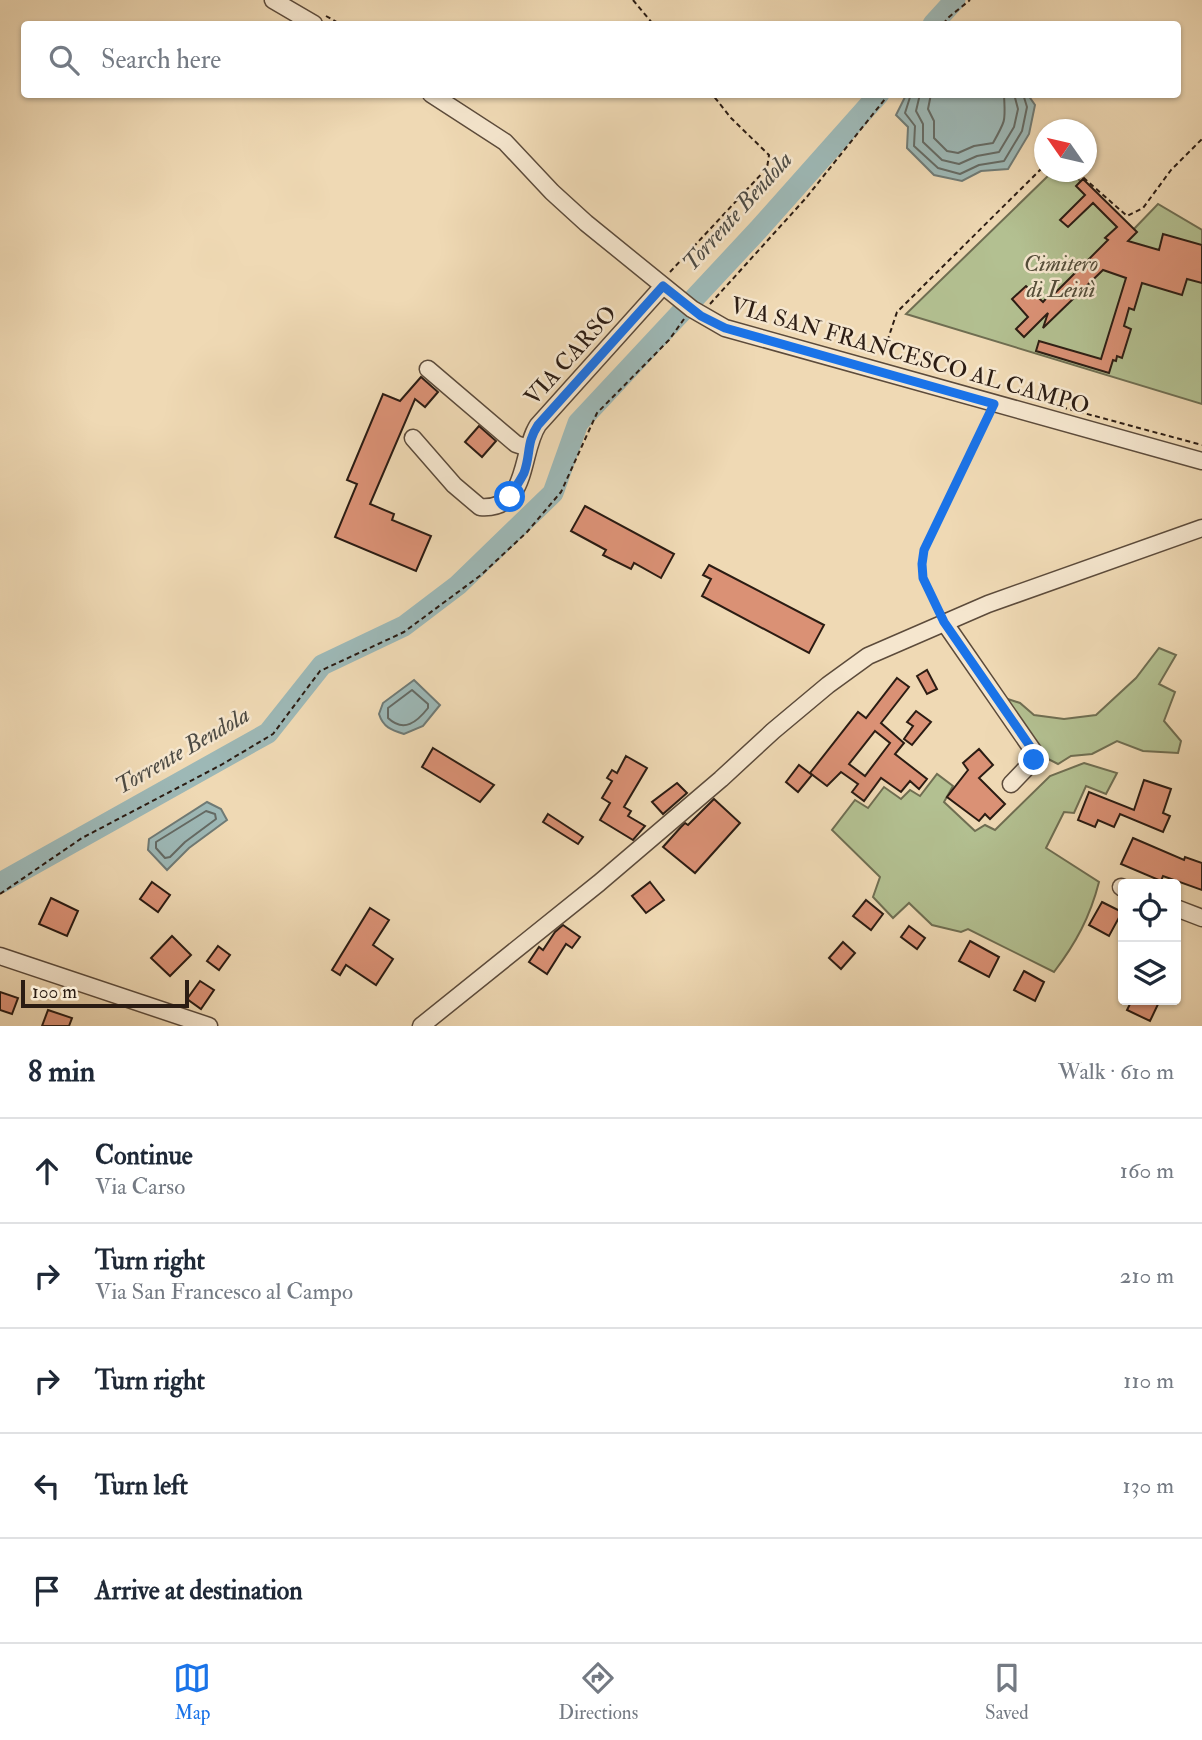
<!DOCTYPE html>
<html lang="en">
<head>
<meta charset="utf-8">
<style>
	body { margin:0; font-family:"IM FELL Double Pica",serif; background:#f6f6f7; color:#1f2937 }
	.controls { position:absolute; right:21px; bottom:21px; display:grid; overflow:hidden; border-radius:7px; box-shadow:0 2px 5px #0004 }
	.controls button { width:63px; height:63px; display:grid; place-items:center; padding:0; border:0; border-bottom:2px solid #e0e1e3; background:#fff; color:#1f2937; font:35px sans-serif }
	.compass { position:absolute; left:1034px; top:119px; width:63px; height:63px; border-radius:50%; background:#fff; box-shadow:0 2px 5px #0004; rotate:304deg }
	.scale { position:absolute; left:21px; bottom:18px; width:168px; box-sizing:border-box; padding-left:7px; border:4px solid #2b1c13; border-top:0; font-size:19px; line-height:24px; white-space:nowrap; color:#2b1c13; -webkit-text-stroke:5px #f5e6ce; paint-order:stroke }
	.stop { position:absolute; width:21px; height:21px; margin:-16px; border:5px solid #1a73e8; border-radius:50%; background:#fff }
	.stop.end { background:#1a73e8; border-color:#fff; box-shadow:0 2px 7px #0008 }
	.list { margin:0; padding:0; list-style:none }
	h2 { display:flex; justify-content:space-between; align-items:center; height:91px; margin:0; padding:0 28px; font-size:30px }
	h2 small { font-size:23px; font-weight:400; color:#747a83 }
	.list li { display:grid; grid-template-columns:46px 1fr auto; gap:21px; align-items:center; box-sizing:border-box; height:105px; padding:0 28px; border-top:2px solid #e0e1e3 }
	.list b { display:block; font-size:26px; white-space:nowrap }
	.list p { margin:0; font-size:23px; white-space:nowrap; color:#747a83 }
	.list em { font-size:23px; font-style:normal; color:#747a83 }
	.icon { flex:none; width:38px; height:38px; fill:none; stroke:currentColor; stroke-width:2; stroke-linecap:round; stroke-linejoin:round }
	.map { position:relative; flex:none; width:1202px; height:1026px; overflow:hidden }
	.search { position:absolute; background:#fff; box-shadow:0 2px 5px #0004; left:21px; right:21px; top:21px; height:77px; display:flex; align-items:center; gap:18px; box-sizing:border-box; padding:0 24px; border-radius:7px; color:#747a83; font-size:26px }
	.sheet { height:616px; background:#fff }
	nav { display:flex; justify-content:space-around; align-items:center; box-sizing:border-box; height:98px; border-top:2px solid #e0e1e3; background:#fff; font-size:19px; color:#747a83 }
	nav a { display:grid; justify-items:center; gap:4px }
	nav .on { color:#1a73e8 }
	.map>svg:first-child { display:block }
	.green { fill:#b3c091; stroke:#6f6e52; stroke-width:2 }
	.water { fill:#9db8b6; stroke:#6f7a75; stroke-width:2 }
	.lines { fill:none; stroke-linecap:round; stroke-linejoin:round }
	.shore { stroke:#646a64; stroke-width:2 }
	.river { stroke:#9db8b6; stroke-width:21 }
	.building { fill:#da9175; stroke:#2b1c13; stroke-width:2; fill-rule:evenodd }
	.minor-casing { stroke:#5c4b3b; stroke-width:19 }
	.path { stroke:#2b1c13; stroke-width:2; stroke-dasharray:5 3.5; stroke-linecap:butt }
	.minor { stroke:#f5e6ce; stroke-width:16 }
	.route { stroke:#1a73e8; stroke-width:9 }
	.labels { text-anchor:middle; stroke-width:5; stroke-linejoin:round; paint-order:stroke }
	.park-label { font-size:23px; font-style:italic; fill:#544d39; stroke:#f5e6ce }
	.street-label { font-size:23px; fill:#2b1c13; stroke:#f5e6ce }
	.water-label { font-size:24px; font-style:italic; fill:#4d4b44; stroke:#f5e6ce }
</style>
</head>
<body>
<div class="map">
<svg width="1202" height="1026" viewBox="0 0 1202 1026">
	<rect width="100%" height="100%" fill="#efd9b4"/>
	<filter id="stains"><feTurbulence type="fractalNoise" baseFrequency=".00286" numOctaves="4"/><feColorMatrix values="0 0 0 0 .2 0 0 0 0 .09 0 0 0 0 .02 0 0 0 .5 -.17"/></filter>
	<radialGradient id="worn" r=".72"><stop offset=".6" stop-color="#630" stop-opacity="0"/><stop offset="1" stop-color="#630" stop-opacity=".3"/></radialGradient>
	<g class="green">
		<polygon points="1052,172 1071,172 1132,231 1158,204 1202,230 1202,404 906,314"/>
		<polygon points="1159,648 1176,655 1159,684 1175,692 1164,721 1181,741 1178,753 1143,751 1117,741 1092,754 1071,756 1058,764 1044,757 1005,698 1020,703 1034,715 1064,719 1096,715 1136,678"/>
		<path d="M1084 763 1117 773 1106 794 1086 786 1074 813 1064 812 1046 848 1099 882C1090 917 1076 943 1054 972L968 929 961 932 932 925 909 903 893 918 873 897 880 877 832 830 855 800 868 808 884 787 901 799 910 790 920 796 937 774 953 786 944 802 975 831 985 825 995 830 1050 776Z"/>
	</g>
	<g class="water">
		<polygon points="906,95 1028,95 1035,105 1029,134 1008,169 981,171 962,181 934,175 907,148 908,127 896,115"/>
		<path d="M414 680 440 705 423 726 404 734C391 730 383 727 379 714L383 703Z"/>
		<polygon points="207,802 221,809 227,820 189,848 167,870 148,850 149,839"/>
	</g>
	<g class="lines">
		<g class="shore">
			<polyline points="911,94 905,113 915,126 914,146 938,168 960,174 979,165 1004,161 1022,131 1027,107 1023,94"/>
			<polyline points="920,94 916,111 923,124 923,142 942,160 959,164 977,156 999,152 1014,127 1018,109 1014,94"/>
			<path d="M931 94 928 109 934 121V138L947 151 958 153 974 146 993 143C1007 118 1005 121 1004 94"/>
			<path d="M412 690 428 704V708C417 722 404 733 388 718V708Z"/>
			<polygon points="206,811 215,814 216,819 185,842 170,857 165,858 156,848 156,842"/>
		</g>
		<g class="river">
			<polyline points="933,24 955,0"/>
			<polyline points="0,883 268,733 322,665 404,626 458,585 553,493 578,423 758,230 879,94"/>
		</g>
	</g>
	<g class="building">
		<polygon points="1083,179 1137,232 1128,241 1159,250 1163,234 1202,245 1202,283 1187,279 1182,295 1142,283 1134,310 1129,308 1124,326 1131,329 1122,358 1117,356 1116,361 1113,360 1109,373 1036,351 1039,341 1101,359 1126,278 1103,270 1043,328 1048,313 1024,337 1016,329 1028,317 1012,299 1026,286 1043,302 1051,293 1053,295 1108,240 1105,238 1117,227 1093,203 1068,227 1060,220 1085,195 1076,186"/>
		<polygon points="421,377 438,392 425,407 415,399 370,504 394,514 392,520 431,536 416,571 335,537 357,484 347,480 383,394 400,401"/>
		<polygon points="479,426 496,441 482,457 465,442"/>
		<polygon points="585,506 674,554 661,578 634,563 631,569 603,555 606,550 571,531"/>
		<polygon points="709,565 824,625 809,653 702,596 711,579 703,575"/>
		<polygon points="927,670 937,689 927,694 917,676"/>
		<path d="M897 678 909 687 881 723 904 743 895 754 927 779 919 789 910 781 901 792 881 778 864 801 852 792 858 784 841 772 827 786 810 773 858 712 866 718ZM875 731 890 743 865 776 849 764Z"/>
		<polygon points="916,711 931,722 912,745 904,739 913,726 907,722"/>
		<polygon points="433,748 494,785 480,802 422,767"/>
		<polygon points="979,749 993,765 979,778 1005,804 990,819 985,814 979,821 947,797 968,770 963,763"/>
		<polygon points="626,756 647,768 624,807 631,811 628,816 645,826 633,840 600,820 610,803 602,798 612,781 607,778 612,770 617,773"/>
		<polygon points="799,765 812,775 798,792 786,782"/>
		<polygon points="1144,780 1171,789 1163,813 1170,816 1163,832 1120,814 1114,827 1098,820 1095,827 1078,820 1089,792 1134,810"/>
		<polygon points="677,783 687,793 663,814 652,802"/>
		<polygon points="714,799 740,823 695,873 663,847 681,827 685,823 688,825"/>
		<polygon points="548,814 583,837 578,844 543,822"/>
		<polygon points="1133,838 1184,860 1185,857 1202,863 1202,890 1163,876 1161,881 1121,864"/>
		<polygon points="152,882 170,895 158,912 140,899"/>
		<polygon points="650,882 664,900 646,913 632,896"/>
		<polygon points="51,898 78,911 67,936 39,924"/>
		<polygon points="866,900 883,914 871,930 853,916"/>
		<polygon points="1102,902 1122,912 1109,936 1089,925"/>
		<polygon points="370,908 389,920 373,945 393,959 376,985 346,965 340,975 332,970"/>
		<polygon points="563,925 580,937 572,948 566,944 547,974 529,962 539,947 543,950 555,932"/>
		<polygon points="909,926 925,938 917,949 901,937"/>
		<polygon points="172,936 191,955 170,976 151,958"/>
		<polygon points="970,941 999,957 989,977 959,961"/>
		<polygon points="843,942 855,953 841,969 829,958"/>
		<polygon points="218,946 230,955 219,970 207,961"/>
		<polygon points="1024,971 1044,982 1035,1001 1014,990"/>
		<polygon points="200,981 214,990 201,1009 187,999"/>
		<polygon points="0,992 18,998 12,1014 0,1010"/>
		<polygon points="1132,1000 1160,1000 1150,1021 1127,1010"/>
		<polygon points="48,1010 72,1018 69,1026 42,1026"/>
	</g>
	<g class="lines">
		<g class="minor-casing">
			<g id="minor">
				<polyline points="273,0 314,24"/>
				<polyline points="431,94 505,142 552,192 586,223 692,309 725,328 1202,461"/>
				<polyline points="428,369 516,444 528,448"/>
				<path d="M413 438 454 485 480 507C529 511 520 452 538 425L663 286"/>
				<polyline points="944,622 1034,752 1034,760 1011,784"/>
				<polyline points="1121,887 1123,888"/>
				<polyline points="1176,908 1202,918"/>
				<polyline points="0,956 209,1026"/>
				<polyline points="421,1026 599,883 721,779 773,731 828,685 868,656 988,604 1202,528"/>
			</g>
		</g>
		<g class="path">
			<polyline points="633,0 653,24"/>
			<polyline points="326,16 340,24"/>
			<polyline points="943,24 949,17 970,0"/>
			<polyline points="1077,172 1127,216 1143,208 1171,170 1202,139"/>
			<polyline points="670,272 767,168 769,155 731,118 712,94"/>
			<polyline points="710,304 806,198 889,94"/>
			<polyline points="882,357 897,312 1044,166"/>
			<polyline points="1054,405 1202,445"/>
			<path d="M939 611C929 589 920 574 924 550L989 415"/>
			<polyline points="0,894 82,838 221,765 273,734 320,671 404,632 481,575 527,532 561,492 597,413 669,340 684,319"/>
		</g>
		<use href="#minor" class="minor"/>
	</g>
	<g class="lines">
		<path class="route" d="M510 497C514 489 520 481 524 473 531 454 526 443 538 425L663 286 701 316 725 328 994 404 924 550 922 564 923 578 944 622 1034 752V760"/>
	</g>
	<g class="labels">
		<g class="park-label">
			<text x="1061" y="271">Cimitero<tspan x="1061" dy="26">di Leinì</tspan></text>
		</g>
		<g class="street-label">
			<text transform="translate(570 355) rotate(-48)" y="8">VIA CARSO</text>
			<text transform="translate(910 355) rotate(16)" y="8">VIA SAN FRANCESCO AL CAMPO</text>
		</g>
		<g class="water-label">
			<text transform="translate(737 211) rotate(-48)" y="8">Torrente Bendola</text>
			<text transform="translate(182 750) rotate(-30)" y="8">Torrente Bendola</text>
		</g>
	</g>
	<rect width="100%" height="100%" filter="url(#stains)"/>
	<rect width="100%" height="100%" fill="url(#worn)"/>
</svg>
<div class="controls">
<button><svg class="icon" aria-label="locate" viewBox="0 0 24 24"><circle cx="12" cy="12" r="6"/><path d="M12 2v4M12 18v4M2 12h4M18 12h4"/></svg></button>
<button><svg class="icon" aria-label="layers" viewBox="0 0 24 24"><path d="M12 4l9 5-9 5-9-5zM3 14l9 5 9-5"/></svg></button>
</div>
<svg class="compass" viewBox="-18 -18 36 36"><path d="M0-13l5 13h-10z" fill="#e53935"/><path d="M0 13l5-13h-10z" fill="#747a83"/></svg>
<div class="scale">100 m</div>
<div class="stop" style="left:510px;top:497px"></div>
<div class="stop end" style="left:1034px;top:760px"></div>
<div class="search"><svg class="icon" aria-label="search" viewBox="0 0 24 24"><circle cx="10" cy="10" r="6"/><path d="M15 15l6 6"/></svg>Search here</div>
</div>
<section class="sheet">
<h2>8 min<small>Walk · 610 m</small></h2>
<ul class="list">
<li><svg class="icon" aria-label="ahead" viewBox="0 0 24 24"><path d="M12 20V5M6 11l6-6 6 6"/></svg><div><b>Continue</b><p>Via Carso</p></div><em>160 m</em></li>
<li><svg class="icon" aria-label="right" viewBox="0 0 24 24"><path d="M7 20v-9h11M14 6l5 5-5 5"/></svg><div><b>Turn right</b><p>Via San Francesco al Campo</p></div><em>210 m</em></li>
<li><svg class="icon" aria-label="right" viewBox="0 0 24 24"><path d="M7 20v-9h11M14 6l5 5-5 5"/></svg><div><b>Turn right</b></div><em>110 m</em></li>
<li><svg class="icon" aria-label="left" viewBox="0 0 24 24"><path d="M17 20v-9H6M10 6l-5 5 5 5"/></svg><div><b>Turn left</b></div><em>130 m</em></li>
<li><svg class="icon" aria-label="arrive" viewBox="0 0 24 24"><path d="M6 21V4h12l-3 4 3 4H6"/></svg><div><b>Arrive at destination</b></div></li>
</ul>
</section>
<nav>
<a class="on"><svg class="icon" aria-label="map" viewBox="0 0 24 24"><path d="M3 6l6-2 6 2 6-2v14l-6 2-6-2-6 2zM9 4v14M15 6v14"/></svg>Map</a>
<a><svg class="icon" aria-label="directions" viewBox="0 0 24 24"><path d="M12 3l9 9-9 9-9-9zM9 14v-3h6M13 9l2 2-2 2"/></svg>Directions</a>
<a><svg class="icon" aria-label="saved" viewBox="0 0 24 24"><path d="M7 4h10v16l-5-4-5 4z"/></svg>Saved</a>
</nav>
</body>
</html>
